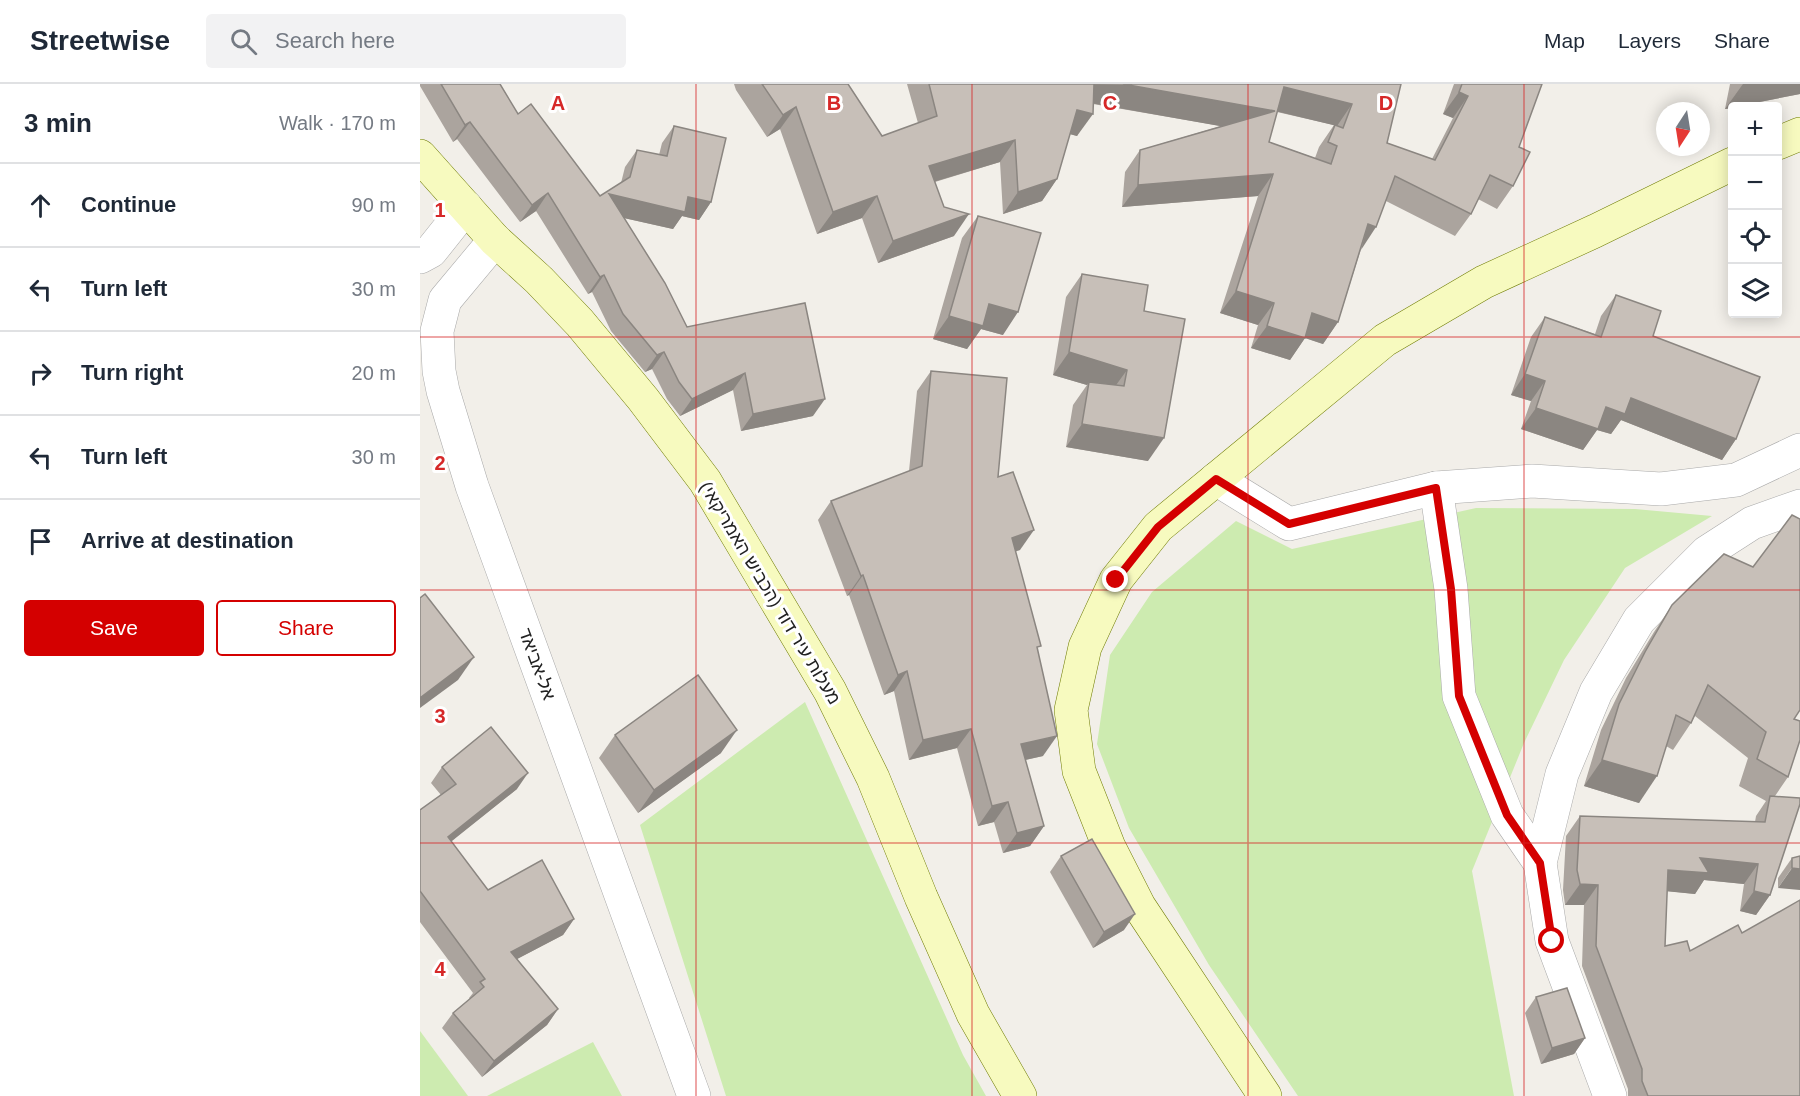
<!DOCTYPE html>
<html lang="en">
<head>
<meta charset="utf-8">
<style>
	body { margin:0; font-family:Arial,"Noto Sans Hebrew",sans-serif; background:#f2f2f3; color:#1f2937 }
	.controls { position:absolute; right:18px; top:18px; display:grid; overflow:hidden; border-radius:6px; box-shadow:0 3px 15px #0003 }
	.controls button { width:54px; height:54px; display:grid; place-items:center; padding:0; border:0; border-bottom:2px solid #e0e1e3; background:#fff; color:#1f2937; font:30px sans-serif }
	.compass { position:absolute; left:1236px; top:18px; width:54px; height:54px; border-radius:50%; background:#fff; box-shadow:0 3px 15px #0003; rotate:192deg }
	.stop { position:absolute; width:18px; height:18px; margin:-14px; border:4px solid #d40000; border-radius:50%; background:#fff }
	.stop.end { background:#d40000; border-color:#fff; box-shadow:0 2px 6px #0008 }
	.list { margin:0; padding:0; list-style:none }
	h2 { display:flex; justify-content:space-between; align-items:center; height:78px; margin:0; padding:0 24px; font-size:26px }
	h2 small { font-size:20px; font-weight:400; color:#747a83 }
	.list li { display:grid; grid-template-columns:39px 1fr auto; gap:18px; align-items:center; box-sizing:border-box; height:84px; padding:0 24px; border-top:2px solid #e0e1e3 }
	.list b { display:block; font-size:22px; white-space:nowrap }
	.list em { font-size:20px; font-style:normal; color:#747a83 }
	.actions { display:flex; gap:12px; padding:18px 24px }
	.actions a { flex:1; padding:14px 0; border:2px solid #d40000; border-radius:6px; text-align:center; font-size:21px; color:#d40000 }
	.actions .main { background:#d40000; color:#fff }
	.icon { flex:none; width:33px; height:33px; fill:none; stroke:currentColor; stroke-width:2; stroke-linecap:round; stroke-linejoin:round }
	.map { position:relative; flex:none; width:1380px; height:1012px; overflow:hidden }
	header { display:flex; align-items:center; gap:36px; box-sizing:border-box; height:84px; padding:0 30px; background:#fff; border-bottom:2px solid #e0e1e3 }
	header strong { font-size:28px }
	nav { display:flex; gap:33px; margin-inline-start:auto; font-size:21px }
	.search { width:420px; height:54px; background:#f2f2f3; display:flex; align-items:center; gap:15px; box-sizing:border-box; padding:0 21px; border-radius:6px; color:#747a83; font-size:22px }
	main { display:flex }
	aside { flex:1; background:#fff }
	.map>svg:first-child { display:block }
	.grass { fill:#cdebb0 }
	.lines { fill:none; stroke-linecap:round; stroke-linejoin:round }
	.street-casing { stroke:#a9a9a9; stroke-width:34 }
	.secondary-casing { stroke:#707d05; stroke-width:34 }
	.street { stroke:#fff; stroke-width:33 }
	.secondary { stroke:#f7fabf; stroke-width:33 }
	.wall { fill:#aba49e; fill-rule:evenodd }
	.shaded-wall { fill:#8b8681 }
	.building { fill:#c7bfb8; stroke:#8b8681; stroke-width:1.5; fill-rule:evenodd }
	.route { stroke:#d40000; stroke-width:8 }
	.grid { fill:none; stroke:#d62828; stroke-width:1.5; stroke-opacity:0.55 }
	.labels { text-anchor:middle; stroke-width:6; stroke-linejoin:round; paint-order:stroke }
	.street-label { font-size:18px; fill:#222; stroke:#fff }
	.grid-label { font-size:20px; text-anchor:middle; font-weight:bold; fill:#d62828; stroke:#fff; stroke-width:6; stroke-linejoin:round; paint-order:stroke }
</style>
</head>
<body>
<header>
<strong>Streetwise</strong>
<div class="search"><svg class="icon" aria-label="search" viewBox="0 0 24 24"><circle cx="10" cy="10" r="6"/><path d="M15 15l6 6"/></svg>Search here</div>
<nav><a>Map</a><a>Layers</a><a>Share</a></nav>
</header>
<main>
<aside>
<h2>3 min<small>Walk · 170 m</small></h2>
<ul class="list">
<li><svg class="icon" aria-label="ahead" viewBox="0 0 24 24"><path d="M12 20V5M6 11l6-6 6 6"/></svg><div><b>Continue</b></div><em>90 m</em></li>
<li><svg class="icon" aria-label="left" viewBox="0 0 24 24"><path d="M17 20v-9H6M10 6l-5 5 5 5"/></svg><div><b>Turn left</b></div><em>30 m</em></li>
<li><svg class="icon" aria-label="right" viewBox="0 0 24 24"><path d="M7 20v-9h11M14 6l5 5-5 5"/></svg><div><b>Turn right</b></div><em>20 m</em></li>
<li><svg class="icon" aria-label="left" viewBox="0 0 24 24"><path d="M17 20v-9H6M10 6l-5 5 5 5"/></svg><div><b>Turn left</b></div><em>30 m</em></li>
<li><svg class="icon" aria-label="arrive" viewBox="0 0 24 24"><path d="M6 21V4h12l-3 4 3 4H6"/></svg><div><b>Arrive at destination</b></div></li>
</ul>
<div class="actions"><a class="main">Save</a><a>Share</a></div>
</aside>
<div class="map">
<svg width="1380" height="1012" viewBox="0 0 1380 1012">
	<rect width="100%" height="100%" fill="#f2efe9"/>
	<g class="grass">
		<polygon points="1056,424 1215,425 1292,432 1205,484 1144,576 1104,659 1052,787 1094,1012 878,1012 789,881 709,744 677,660 690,571 732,508 816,437 872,465"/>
		<polygon points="385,618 543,971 566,1012 306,1012 220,741"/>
		<polygon points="0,947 48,1012 0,1012"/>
		<polygon points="173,958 202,1012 67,1012"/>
	</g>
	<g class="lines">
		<g class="street-casing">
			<g id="street">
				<polyline points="75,156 25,216 17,247 19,287 23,307 52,402 274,1012"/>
				<polyline points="0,173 11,167 46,123"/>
				<polyline points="796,395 869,440 1016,404 1112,397 1241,405 1316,396 1380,366"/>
				<polyline points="1016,404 1031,505 1039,612 1087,731 1120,779"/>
				<polyline points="1190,1012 1132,857 1120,779 1142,690 1176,608 1219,536 1287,468 1332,439 1380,422"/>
			</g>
		</g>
		<g class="secondary-casing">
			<g id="secondary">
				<polyline points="1358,59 1380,50"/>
				<polyline points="0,72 75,156 119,196 160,239 223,315 285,397 410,607 453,694 501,813 553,930 600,1012"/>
				<polyline points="845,1012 719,822 689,763 659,687 651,626 665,563 696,496 738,443 965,256 1064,198 1175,147 1312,80"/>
			</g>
		</g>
		<use href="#street" class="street"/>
		<use href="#secondary" class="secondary"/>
	</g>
	<g class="wall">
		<polygon points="0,0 80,0 98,30 180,112 201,99 205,83 217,66 239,71 242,59 254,42 291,118 279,136 262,132 253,145 204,134 267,243 393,332 321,347 313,306 260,332 247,315 232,285 225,288 191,247 172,208 168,210 116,127 100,138 37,55 33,58 0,2"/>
		<path d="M314 0H428L462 52 498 39 487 0H981L967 59 1012 75 1033 34 1023 30 1034 0H1122L1099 63 1093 102 1077 125 1058 115 1051 130 1035 152 966 117 941 165 918 238 903 260 885 254 870 276 831 264 838 241 800 229 838 112 702 123 705 88 720 66 801 42 673 20 657 52 650 50 637 95 622 117 583 130 580 78 515 98 534 152 458 179 442 134 397 150 360 45 347 53 316 6ZM857 28 914 41 899 63 895 74 849 58Z"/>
		<polygon points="1310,0 1380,0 1380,10 1319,22 1312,22 1312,24 1305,25"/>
		<polygon points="558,132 583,251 561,245 547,265 513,255 542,154"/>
		<polygon points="662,190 724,227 728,377 646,363 653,321 667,301 633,291 646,213"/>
		<polygon points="1196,211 1233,252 1316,355 1302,376 1201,336 1191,350 1177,346 1163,366 1101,345 1111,317 1091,311 1111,253 1125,233 1175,250 1181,232"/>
		<polygon points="511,287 578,393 600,466 595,467 618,567 623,672 605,676 624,742 610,762 583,769 574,738 558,742 537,664 489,676 474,607 464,611 429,511 427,512 398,436 411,417 489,387 497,307"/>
		<polygon points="1252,521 1374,635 1368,693 1355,712 1350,811 1336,831 1320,827 1324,800 1284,796 1275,810 1247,807 1245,862 1270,867 1380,1012 1208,1012 1208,1005 1162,882 1164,821 1145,821 1143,806 1146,752 1160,732 1335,738 1336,732 1346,717 1319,702 1328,674 1275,632 1271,639 1253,666 1246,662 1219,719 1164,702 1181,646 1206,594 1234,548"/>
		<polygon points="195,651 301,669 218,729 179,674"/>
		<polygon points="22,683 97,705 31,757 68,806 154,835 143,851 97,875 138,925 127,941 62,993 22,944 33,929 50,915 49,914 53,909 0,838 0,726 21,711 11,699"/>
		<polygon points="641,772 704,846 673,864 630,788"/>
		<polygon points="1380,772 1358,804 1358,794 1372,774"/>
		<polygon points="1116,913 1165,954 1154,970 1121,980 1105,929"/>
	</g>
	<g class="shaded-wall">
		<polygon points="671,0 864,3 932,20 917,42 855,27 839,49 659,17"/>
		<polygon points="1323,0 1380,0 1380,10 1319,22 1312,22 1312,24 1305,25"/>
		<polygon points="1039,8 1048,12 1033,34 1023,30"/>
		<polygon points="376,23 360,45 347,53 363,31"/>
		<polygon points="657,26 673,30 657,52 642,48"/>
		<polygon points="50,38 37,55 33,58 45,41"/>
		<polygon points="595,56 580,78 493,104 509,82"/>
		<polygon points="853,90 838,112 702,123 718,101"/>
		<polygon points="637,95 622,117 583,130 598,108"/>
		<polygon points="128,109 116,127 100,138 112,121"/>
		<polygon points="189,110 268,113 291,118 279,136 262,132 253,145 177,128"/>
		<polygon points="457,112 442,134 397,150 413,128"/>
		<polygon points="549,130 534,152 458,179 473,157"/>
		<polygon points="948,140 956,143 941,166"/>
		<polygon points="184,191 172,208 168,210 180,193"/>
		<polygon points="816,207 854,219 838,241 800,229"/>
		<polygon points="569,220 598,228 583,251 561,245 547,265 513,255 529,232"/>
		<polygon points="892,229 918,238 903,260 885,254 870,276 831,264 847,242"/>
		<polygon points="244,268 232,285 225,288 237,271"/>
		<polygon points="649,268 707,286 691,308 669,298 667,301 633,291"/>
		<polygon points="325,289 313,306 260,332 272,315"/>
		<polygon points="1105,290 1125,297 1111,317 1091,311"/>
		<polygon points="1211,314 1316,355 1302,376 1201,336 1191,350 1177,346 1163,366 1101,345 1116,324 1186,323"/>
		<polygon points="405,315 393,332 321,347 333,330"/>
		<polygon points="662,340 744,354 728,377 646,363"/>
		<polygon points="614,446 600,466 578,473 592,454"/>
		<polygon points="443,491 429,511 427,512 441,492"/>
		<polygon points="54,573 38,596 0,624 0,614"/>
		<polygon points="487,587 474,607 464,611 478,591"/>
		<polygon points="551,645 537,664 489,676 503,656"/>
		<polygon points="317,646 301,669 218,729 234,706"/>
		<polygon points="637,652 623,672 587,680 601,660"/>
		<polygon points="1182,676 1237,692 1219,719 1164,702"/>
		<polygon points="108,689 97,705 17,769 28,753"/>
		<polygon points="588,718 574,738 558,742 572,722"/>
		<polygon points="624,742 610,762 583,769 597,749"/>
		<polygon points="1280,774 1338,780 1324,800 1284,796 1275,810 1234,806 1248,786"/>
		<polygon points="1372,784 1380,785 1380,806 1358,804"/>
		<polygon points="1160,800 1178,801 1164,821 1145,821"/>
		<polygon points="1334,807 1350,811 1336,831 1320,827"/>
		<polygon points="715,830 704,846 673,864 684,848"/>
		<polygon points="154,835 143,851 80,884 91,868"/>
		<polygon points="138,925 127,941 62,993 74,977"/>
		<polygon points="1165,954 1154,970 1121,980 1132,964"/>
	</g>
	<g class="building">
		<polygon points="21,0 80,0 98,30 111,20 180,112 210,93 217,66 247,72 254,42 306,54 291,118 268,113 265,128 189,110 245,199 267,243 385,219 405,315 333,330 325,289 272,315 259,298 244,268 237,271 203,230 184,191 180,193 128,109 112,121 50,38 45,41"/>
		<polygon points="342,0 428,0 462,52 517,32 509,0 674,0 673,30 657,26 637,95 598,108 595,56 509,82 524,123 549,130 473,157 457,112 413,128 376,23 363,31"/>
		<path d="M703 0H981L967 59 1015 76 1048 12 1039 8 1042 0H1122L1099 63 1110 68 1093 102 1070 91 1051 130 975 92 956 143 948 140 918 238 892 229 885 254 847 242 854 219 816 207 853 90 718 101 720 66 855 27ZM864 3 932 20 923 44 915 41 908 58 917 62 911 80 849 58Z"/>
		<polygon points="558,132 621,149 598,228 569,220 563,242 529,232"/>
		<polygon points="662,190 728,201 724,227 765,235 744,354 662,340 669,298 704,302 707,286 649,268"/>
		<polygon points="1196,211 1241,227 1233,252 1340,293 1316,355 1211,314 1205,330 1186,323 1178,345 1116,324 1125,297 1105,290 1125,233 1181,253"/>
		<polygon points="511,287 587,294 578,393 593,388 614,446 592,454 621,562 617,563 637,652 601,660 624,742 597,749 588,718 572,722 551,645 503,656 487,587 478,591 443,491 441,492 411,417 502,382"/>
		<polygon points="1372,431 1380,435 1380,626 1374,635 1380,637 1380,656 1368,693 1337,675 1346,648 1288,601 1271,639 1256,631 1237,692 1182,676 1199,620 1225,568 1252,521 1304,470 1333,483"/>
		<polygon points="5,510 54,573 0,614 0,514"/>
		<polygon points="278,591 317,646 234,706 195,651"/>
		<polygon points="71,643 108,689 28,753 68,806 122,776 154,835 91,868 138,925 74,977 33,929 64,903 60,898 65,895 0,807 0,726 36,700 22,683"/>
		<polygon points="1350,712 1380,714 1380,720 1350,811 1334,807 1338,780 1280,774 1289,789 1248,786 1245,862 1267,857 1270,867 1318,841 1322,849 1380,816 1380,1012 1228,1012 1222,997 1222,985 1176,862 1178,801 1160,800 1157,786 1160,732 1345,738"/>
		<polygon points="672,755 715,830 684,848 641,772"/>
		<polygon points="1380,772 1380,785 1372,784 1372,774"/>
		<polygon points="1147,904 1165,954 1132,964 1116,913"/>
	</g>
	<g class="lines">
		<polyline class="route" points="696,496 738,443 796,395 869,440 1016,404 1031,505 1039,612 1087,731 1120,779 1132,857"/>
	</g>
	<path class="grid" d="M276 0V1012M552 0V1012M828 0V1012M1104 0V1012M0 253H1380M0 506H1380M0 759H1380"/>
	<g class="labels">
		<g class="street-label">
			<text transform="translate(350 509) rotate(59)" y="6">מעלות עיר דוד (הכביש האמריקאי)</text>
			<text transform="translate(117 580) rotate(70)" y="6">אל-אביאד</text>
		</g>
	</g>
	<g class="grid-label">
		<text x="138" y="26">A</text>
		<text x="414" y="26">B</text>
		<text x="690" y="26">C</text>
		<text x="966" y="26">D</text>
		<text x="20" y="133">1</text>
		<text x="20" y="386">2</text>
		<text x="20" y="639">3</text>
		<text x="20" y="892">4</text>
	</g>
</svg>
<div class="controls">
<button>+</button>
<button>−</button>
<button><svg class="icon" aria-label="locate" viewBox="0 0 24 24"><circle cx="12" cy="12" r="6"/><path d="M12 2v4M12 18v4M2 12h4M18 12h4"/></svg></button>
<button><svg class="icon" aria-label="layers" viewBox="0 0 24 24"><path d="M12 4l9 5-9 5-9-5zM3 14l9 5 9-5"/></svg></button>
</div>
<svg class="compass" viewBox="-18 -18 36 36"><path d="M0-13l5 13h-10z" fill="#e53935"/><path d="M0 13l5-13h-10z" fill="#747a83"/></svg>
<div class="stop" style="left:1132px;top:857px"></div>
<div class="stop end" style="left:696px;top:496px"></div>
</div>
</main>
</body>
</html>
